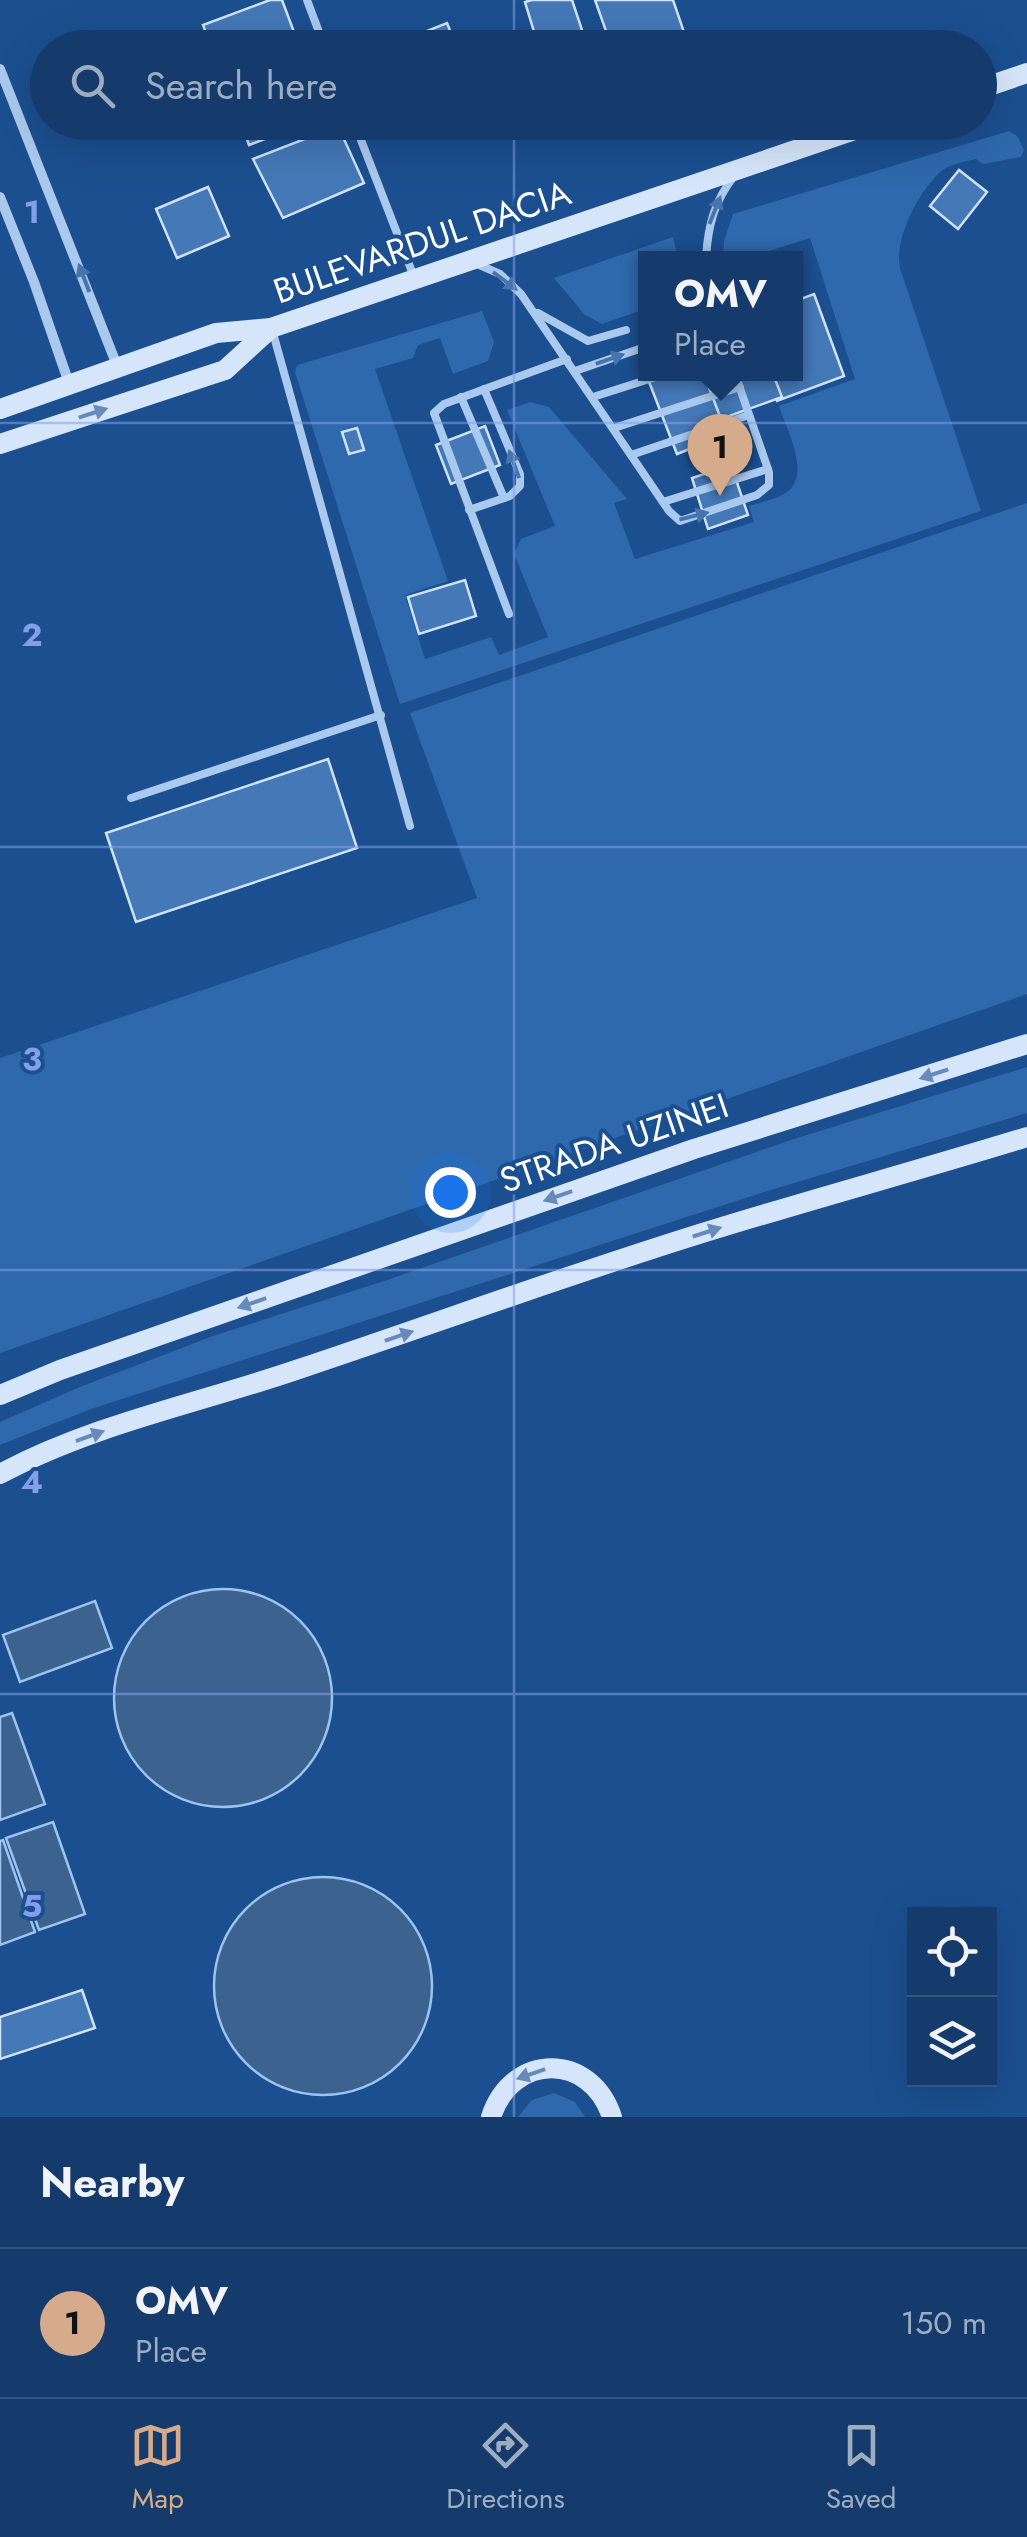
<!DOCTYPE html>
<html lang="en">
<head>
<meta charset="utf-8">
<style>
	body { margin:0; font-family:Jost,sans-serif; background:#1d4271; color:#f1f3f6 }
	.controls { position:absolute; right:30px; bottom:30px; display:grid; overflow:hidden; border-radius:0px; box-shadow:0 10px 40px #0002 }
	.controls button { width:90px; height:90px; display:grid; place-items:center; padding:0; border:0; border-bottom:2px solid #33557e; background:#143b6b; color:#f1f3f6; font:50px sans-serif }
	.you { position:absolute; left:450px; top:1192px; width:35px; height:35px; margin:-25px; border:8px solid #fff; border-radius:50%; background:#1a73e8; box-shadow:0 0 0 15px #1a73e833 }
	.badge { display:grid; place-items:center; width:65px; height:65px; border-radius:50%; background:#d6ab8b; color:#111; font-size:32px; font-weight:700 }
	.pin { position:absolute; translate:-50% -82px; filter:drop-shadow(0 2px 5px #0008) }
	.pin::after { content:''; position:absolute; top:52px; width:35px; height:30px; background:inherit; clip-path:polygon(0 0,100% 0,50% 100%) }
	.popup { position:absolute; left:638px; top:251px; width:165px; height:130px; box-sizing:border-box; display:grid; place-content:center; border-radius:0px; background:#143b6b; filter:drop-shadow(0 2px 8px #0005); font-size:32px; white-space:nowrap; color:#9dadc1 }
	.popup b { font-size:38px; color:#f1f3f6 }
	.popup::after { content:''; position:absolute; left:50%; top:100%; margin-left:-20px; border:20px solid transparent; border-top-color:#143b6b }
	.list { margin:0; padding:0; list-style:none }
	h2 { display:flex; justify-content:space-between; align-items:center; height:130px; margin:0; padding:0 40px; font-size:42px }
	h2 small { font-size:32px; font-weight:400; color:#9dadc1 }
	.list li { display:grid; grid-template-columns:65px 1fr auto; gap:30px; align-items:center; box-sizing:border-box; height:150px; padding:0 40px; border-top:2px solid #33557e }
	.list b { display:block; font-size:38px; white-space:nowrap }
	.list p { margin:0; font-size:32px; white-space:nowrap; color:#9dadc1 }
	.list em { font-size:32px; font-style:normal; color:#9dadc1 }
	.icon { flex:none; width:55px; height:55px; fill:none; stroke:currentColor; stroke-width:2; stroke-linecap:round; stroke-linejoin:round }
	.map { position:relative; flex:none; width:1027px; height:2117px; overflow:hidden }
	.search { position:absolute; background:#143b6b; box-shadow:0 10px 40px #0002; left:30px; right:30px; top:30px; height:110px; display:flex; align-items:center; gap:25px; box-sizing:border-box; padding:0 35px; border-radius:55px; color:#9dadc1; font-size:38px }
	.sheet { height:280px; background:#143b6b }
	nav { display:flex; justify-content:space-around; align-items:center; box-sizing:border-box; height:140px; border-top:2px solid #33557e; background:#143b6b; font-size:28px; color:#9dadc1 }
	nav a { display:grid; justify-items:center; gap:5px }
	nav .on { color:#d6ab8b }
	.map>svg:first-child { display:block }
	.green { fill:#2e69ad }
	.water { fill:#3c6290; stroke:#9cc4f0; stroke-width:2.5 }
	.building { fill:#4478b7; stroke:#cfe3fa; stroke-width:2.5 }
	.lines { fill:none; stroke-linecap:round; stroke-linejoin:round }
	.lane { stroke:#a9c9ee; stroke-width:8 }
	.street { stroke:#a9c9ee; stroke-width:10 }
	.secondary { stroke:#d6e6fa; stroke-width:20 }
	.oneway { fill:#4674ac }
	.oneway2 { fill:#668bba }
	.grid { fill:none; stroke:#839eea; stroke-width:2.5; stroke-opacity:0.55 }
	.labels { text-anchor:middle; stroke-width:8; stroke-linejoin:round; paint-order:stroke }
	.street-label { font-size:35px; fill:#fff; stroke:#1b4f8f }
	.grid-label { font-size:32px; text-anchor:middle; font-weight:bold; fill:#839eea; stroke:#1b4f8f; stroke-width:8; stroke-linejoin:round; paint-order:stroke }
</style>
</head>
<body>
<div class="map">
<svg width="1027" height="2117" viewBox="0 0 1027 2117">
	<rect width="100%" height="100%" fill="#1b4f8f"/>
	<g class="green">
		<path d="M1009 131 1017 136 1024 150 1021 157 983 164 976 159C964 162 948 164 939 173 918 193 894 239 900 268L981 511 400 704 295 372 297 365 482 311 494 342 488 361 453 374 440 338 418 345 413 358 375 369 448 581 405 595 425 659 491 637 499 655 548 637 514 554 521 539 555 526 507 410 530 402 549 407 627 499 614 503 635 559 754 522 749 506C761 502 779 499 788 491 811 473 786 428 779 406L855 379 810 238 747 258H723L724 241 733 214Z"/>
		<polygon points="673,237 678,258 645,258 645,309 602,324 584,314 554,278"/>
		<polygon points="1027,503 1027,994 0,1353 0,1058 477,898 410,713"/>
		<polygon points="1027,1067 1027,1113 758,1194 91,1409 0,1445 0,1422 80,1387 213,1336 387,1280 797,1138"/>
		<polygon points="554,2093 575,2102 585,2117 518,2117 532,2100"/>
	</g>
	<g class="water">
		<circle cx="223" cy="1698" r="109"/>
		<polygon points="95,1601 112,1648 20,1682 3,1635"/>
		<polygon points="12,1713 45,1804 0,1820 0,1717"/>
		<polygon points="53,1822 85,1914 39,1930 6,1838"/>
		<polygon points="3,1840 35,1932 0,1945 0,1841"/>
		<circle cx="323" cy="1986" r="109"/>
	</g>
	<g class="building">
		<polygon points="270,0 282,0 300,48 212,48 203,25"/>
		<polygon points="532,0 572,0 588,48 539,48 525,2"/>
		<polygon points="595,0 673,0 686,38 661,48 612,48"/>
		<polygon points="447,23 457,48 384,48"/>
		<polygon points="241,122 309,122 249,145"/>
		<polygon points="338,126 364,183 283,218 253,159"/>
		<polygon points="959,170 987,192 958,229 930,206"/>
		<polygon points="208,187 229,236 177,258 156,209"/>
		<polygon points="814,294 844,376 777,401 767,374 795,374 795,301"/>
		<polygon points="646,374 704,374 727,434 677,454"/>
		<polygon points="704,374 773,374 782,397 721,419"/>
		<polygon points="485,426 500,465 451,484 436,445"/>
		<polygon points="357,428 364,450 349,454 342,432"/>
		<polygon points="731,465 748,515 708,529 692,478"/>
		<polygon points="465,580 476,616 419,634 408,597"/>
		<polygon points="328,759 357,848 136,922 106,833"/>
		<polygon points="82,1990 95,2028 0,2059 0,2017"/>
	</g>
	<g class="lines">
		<g class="lane">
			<polyline points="307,0 325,48"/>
			<polyline points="354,122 414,277"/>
			<path d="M706 258C708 226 714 201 735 175"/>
			<polyline points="477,264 500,274 521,294 669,511 680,521 757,495 769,485 769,472 735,374"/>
			<polyline points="538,313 588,341 626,330"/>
			<polyline points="273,333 410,826"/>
			<polyline points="575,371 645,347"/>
			<polyline points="461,397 504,498"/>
			<polyline points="593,397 665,374"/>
			<polyline points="614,428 740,387"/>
			<polyline points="631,455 749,415"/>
			<polyline points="663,502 768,469"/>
			<polyline points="469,510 510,496 520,486 520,474 484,389"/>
			<polyline points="509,614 434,413 444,404 567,359"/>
			<polyline points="131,798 381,715"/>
		</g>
		<g class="street">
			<polyline points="0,69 118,368"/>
			<polyline points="0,197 34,282 70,386"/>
		</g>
		<g class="secondary">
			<polyline points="980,89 1027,73"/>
			<polyline points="0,409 216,333 271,328"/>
			<polyline points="0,444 225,370 271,328 878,122"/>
			<polyline points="0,1395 60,1370 694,1149 1027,1044"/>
			<path d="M0 1474C93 1424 200 1403 299 1369 440 1322 580 1270 722 1227 824 1196 926 1168 1027 1137"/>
			<path d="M491 2117C512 2052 591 2052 612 2117"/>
		</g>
	</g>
	<defs><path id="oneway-solid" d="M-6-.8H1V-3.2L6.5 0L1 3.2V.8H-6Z" transform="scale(2.5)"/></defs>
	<g class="oneway">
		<use href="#oneway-solid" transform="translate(715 210) rotate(-68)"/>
		<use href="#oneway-solid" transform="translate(84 278) rotate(-111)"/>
		<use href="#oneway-solid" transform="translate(505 281) rotate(37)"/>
		<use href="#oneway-solid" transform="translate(610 359) rotate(-19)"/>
		<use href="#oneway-solid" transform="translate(514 464) rotate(-110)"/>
		<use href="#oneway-solid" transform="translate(694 516) rotate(-14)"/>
	</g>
	<g class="oneway2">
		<use href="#oneway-solid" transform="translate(93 413) rotate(-18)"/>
		<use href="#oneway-solid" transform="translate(934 1074) rotate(162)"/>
		<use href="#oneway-solid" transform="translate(558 1196) rotate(161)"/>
		<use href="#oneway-solid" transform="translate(707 1232) rotate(-18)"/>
		<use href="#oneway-solid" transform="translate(252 1303) rotate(161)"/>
		<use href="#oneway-solid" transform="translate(399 1336) rotate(-19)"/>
		<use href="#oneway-solid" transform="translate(90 1436) rotate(-20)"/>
		<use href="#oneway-solid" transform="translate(531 2074) rotate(161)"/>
	</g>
	<path class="grid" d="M514 0V48M514 122V2117M0 423H1027M0 847H1027M0 1270H1027M0 1694H1027"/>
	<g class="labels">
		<g class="street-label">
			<text transform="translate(422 242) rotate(-19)" y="12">BULEVARDUL DACIA</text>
			<text transform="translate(614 1143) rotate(-19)" y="12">STRADA UZINEI</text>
		</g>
	</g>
	<g class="grid-label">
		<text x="32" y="223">1</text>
		<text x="32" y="646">2</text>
		<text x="32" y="1070">3</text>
		<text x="32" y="1493">4</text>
		<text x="32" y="1917">5</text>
	</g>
</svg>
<div class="controls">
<button><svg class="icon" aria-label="locate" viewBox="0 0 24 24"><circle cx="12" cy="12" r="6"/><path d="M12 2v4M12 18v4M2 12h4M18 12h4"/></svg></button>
<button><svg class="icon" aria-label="layers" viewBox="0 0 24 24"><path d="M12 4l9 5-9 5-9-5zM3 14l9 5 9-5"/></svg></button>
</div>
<div class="you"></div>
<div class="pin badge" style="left:720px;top:496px">1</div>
<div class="popup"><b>OMV</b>Place</div>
<div class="search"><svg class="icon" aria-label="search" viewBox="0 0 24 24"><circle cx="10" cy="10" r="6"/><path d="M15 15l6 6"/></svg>Search here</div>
</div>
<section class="sheet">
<h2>Nearby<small></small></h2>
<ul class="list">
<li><span class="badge">1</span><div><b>OMV</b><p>Place</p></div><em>150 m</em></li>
</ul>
</section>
<nav>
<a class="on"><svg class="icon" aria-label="map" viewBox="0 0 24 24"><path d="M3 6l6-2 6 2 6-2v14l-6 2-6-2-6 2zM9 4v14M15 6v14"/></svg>Map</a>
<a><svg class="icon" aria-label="directions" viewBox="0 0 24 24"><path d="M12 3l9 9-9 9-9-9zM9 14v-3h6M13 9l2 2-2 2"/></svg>Directions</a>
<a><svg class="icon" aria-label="saved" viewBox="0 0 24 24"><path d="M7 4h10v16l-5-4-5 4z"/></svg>Saved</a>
</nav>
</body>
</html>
